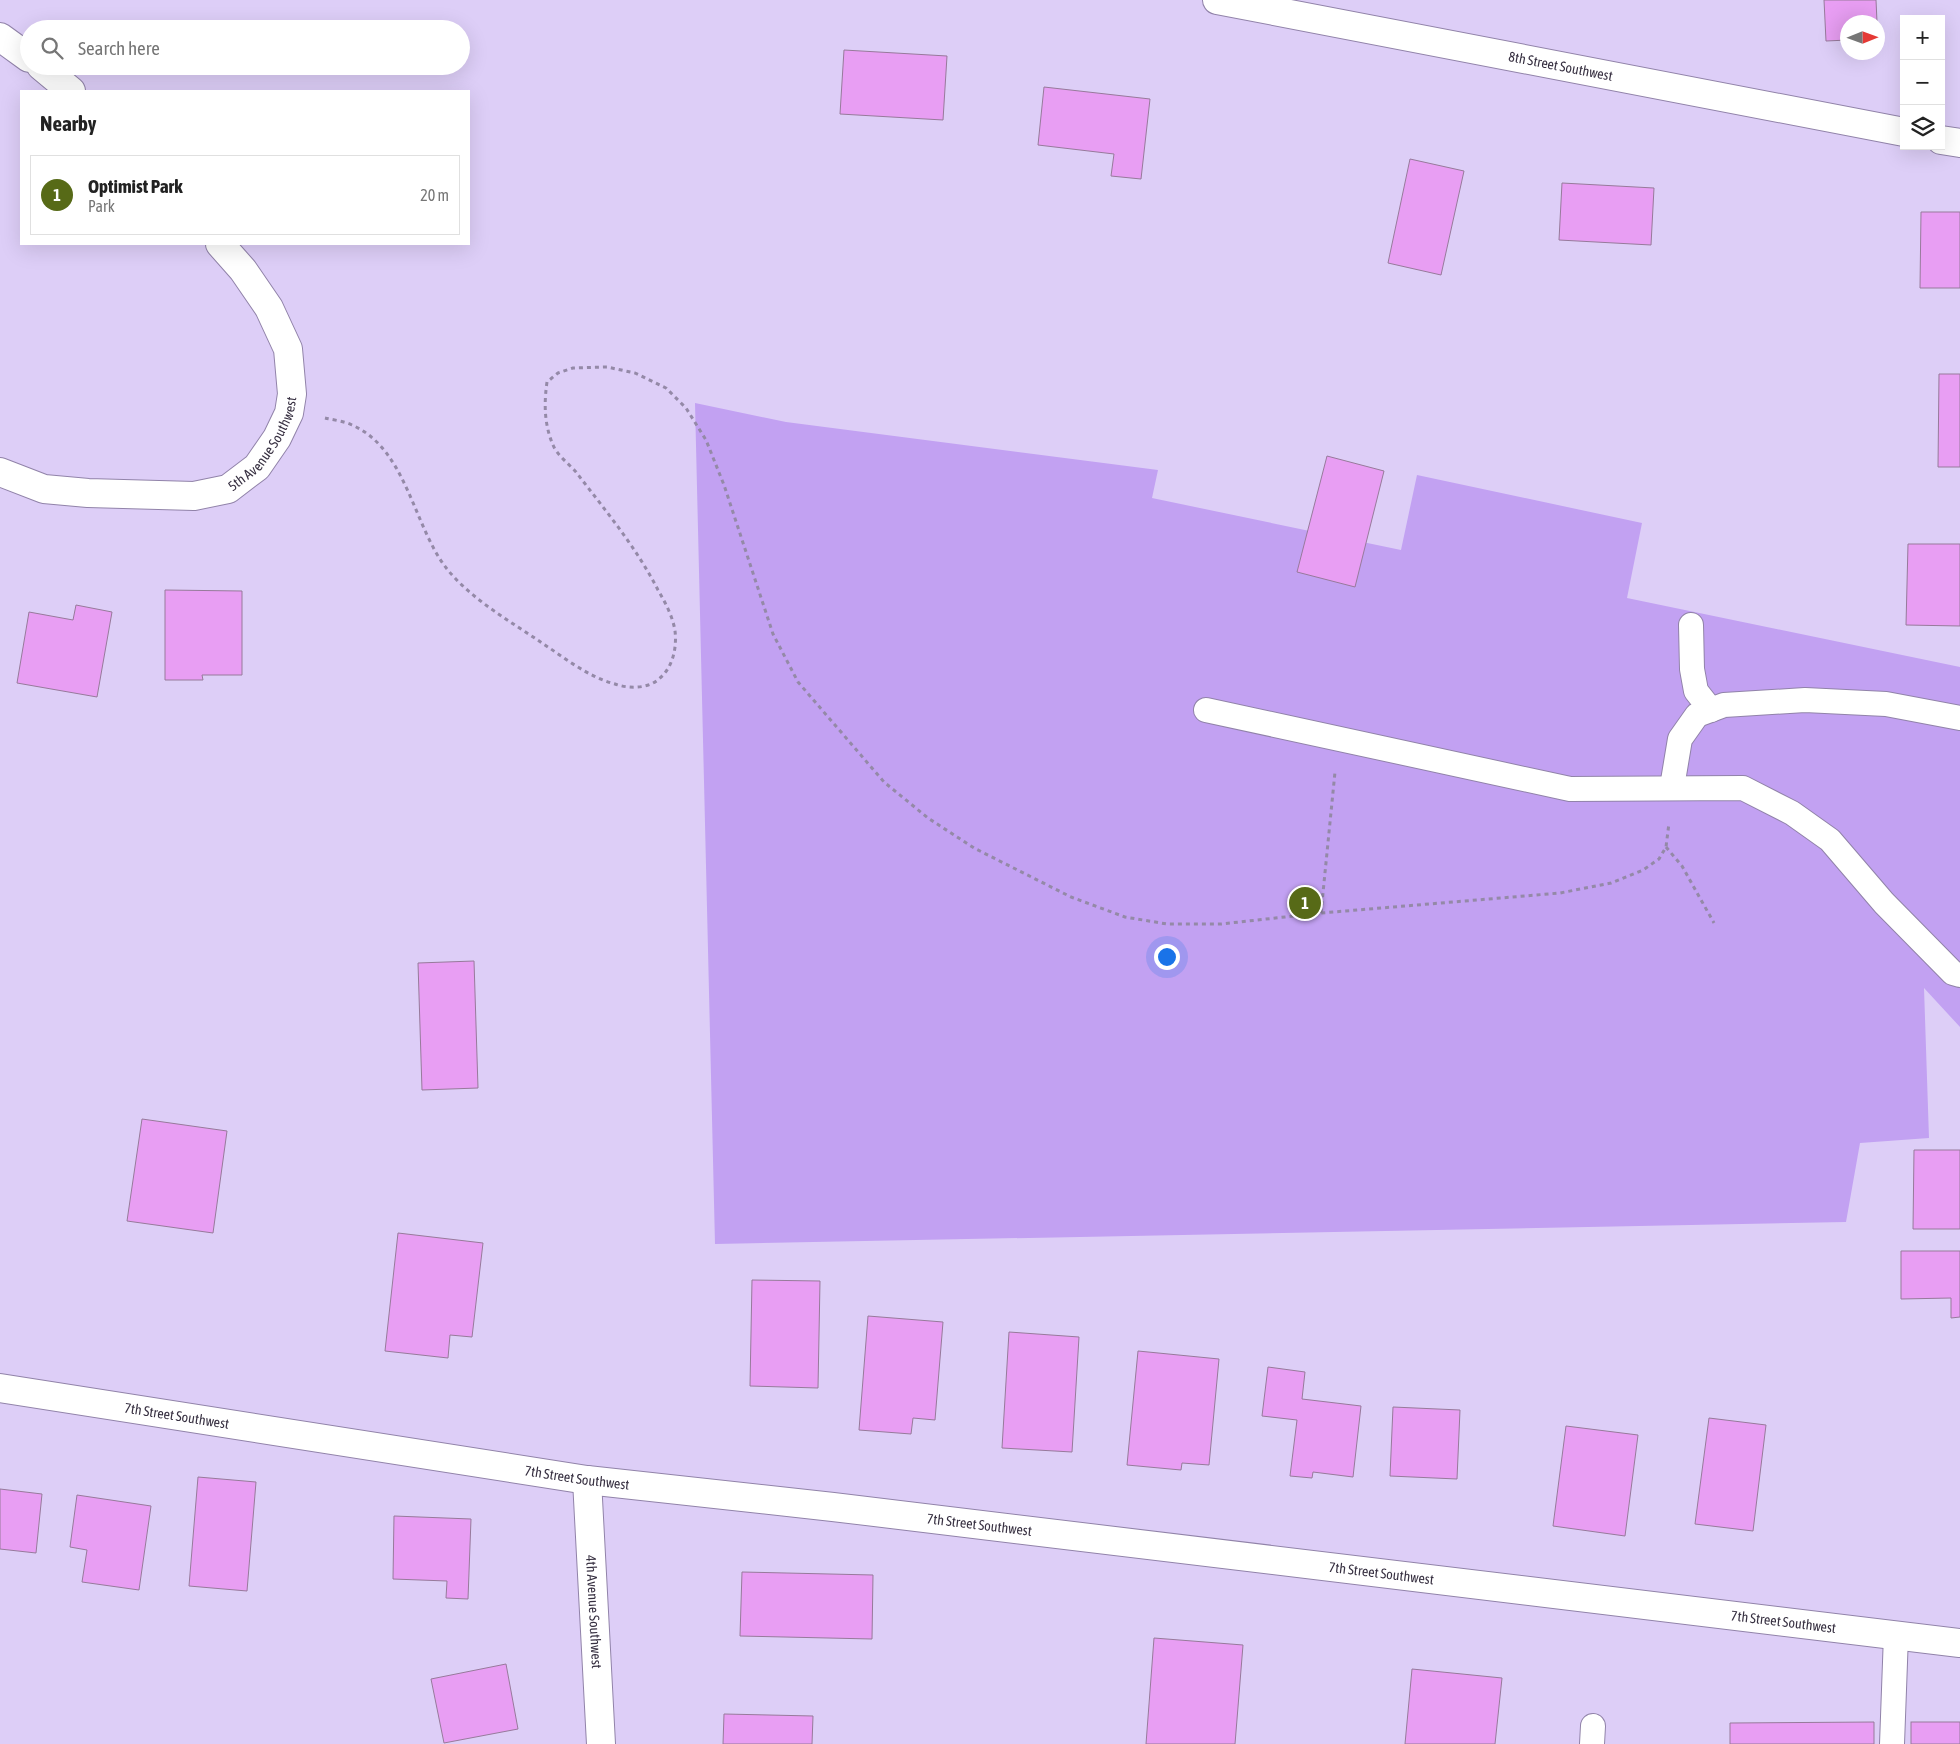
<!DOCTYPE html>
<html lang="en">
<head>
<meta charset="utf-8">
<style>
	body { margin:0; font-family:"Asap Condensed",sans-serif; background:#f2f2f2; color:#222 }
	.controls { position:absolute; right:15px; top:15px; display:grid; overflow:hidden; border-radius:0px; box-shadow:0 5px 20px #0002 }
	.controls button { width:45px; height:45px; display:grid; place-items:center; padding:0; border:0; border-bottom:1px solid #e0e0e0; background:#fff; color:#222; font:25px sans-serif }
	.compass { position:absolute; left:1840px; top:15px; width:45px; height:45px; border-radius:50%; background:#fff; box-shadow:0 5px 20px #0002; rotate:89deg }
	.you { position:absolute; left:1166px; top:956px; width:18px; height:18px; margin:-12px; border:4px solid #fff; border-radius:50%; background:#1a73e8; box-shadow:0 0 0 8px #1a73e833 }
	.badge { display:grid; place-items:center; width:32px; height:32px; border-radius:50%; background:#576a17; color:#fff; font-size:16px; font-weight:700 }
	.pin { position:absolute; translate:-50% -50%; border:2px solid #fff; box-shadow:0 1px 5px #0006 }
	.list { margin:0; padding:0; list-style:none }
	h2 { display:flex; justify-content:space-between; align-items:center; height:65px; margin:0; padding:0 20px; font-size:21px }
	h2 small { font-size:16px; font-weight:400; color:#767676 }
	.list li { display:grid; grid-template-columns:32px 1fr auto; gap:15px; align-items:center; box-sizing:border-box; height:80px; margin:0 10px 10px; padding:0 10px; border:1px solid #e0e0e0; border-radius:0px }
	.list b { display:block; font-size:19px; white-space:nowrap }
	.list p { margin:0; font-size:16px; white-space:nowrap; color:#767676 }
	.list em { font-size:16px; font-style:normal; color:#767676 }
	.icon { flex:none; width:28px; height:28px; fill:none; stroke:currentColor; stroke-width:2; stroke-linecap:round; stroke-linejoin:round }
	.map { position:relative; flex:none; width:1960px; height:1744px; overflow:hidden }
	.search { position:absolute; background:#fff; box-shadow:0 5px 20px #0002; left:20px; top:20px; width:450px; height:55px; display:flex; align-items:center; gap:12px; box-sizing:border-box; padding:0 18px; border-radius:28px; color:#767676; font-size:19px }
	.panel { position:absolute; background:#fff; box-shadow:0 5px 20px #0002; left:20px; top:90px; width:450px; height:155px; border-radius:0px }
	.map>svg:first-child { display:block }
	.green { fill:#c2a1f2 }
	.building { fill:#e89ef3; stroke:#977a9b }
	.lines { fill:none; stroke-linecap:round; stroke-linejoin:round }
	.service-casing { stroke:#9183a9; stroke-width:26 }
	.minor-casing { stroke:#9183a9; stroke-width:30 }
	.path { stroke:#9489a7; stroke-width:3; stroke-dasharray:4 4; stroke-linecap:butt }
	.service { stroke:#fff; stroke-width:24 }
	.minor { stroke:#fff; stroke-width:28 }
	.labels { text-anchor:middle; stroke-width:5; stroke-linejoin:round; paint-order:stroke }
	.street-label { font-size:14px; fill:#383142; stroke:#ddcef7 }
</style>
</head>
<body>
<div class="map">
<svg width="1960" height="1744" viewBox="0 0 1960 1744">
	<rect width="100%" height="100%" fill="#ddcef7"/>
	<polygon class="green" points="695,403 786,422 1158,470 1152,498 1401,550 1417,475 1642,523 1627,598 1960,667 1960,1027 1924,988 1929,1138 1860,1143 1846,1222 715,1244"/>
	<g class="building">
		<polygon points="1824,0 1876,0 1877,22 1848,22 1848,40 1826,41"/>
		<polygon points="844,50 947,56 943,120 840,114"/>
		<polygon points="1044,87 1150,99 1141,179 1111,176 1114,154 1038,145"/>
		<polygon points="1410,159 1464,171 1441,275 1388,263"/>
		<polygon points="1562,183 1654,188 1651,245 1559,240"/>
		<polygon points="1921,212 1960,212 1960,288 1920,288"/>
		<polygon points="1939,374 1960,374 1960,467 1938,467"/>
		<polygon points="1327,456 1384,471 1355,587 1297,572"/>
		<polygon points="1908,544 1960,544 1960,626 1906,625"/>
		<polygon points="165,590 242,591 242,675 202,675 203,680 165,680"/>
		<polygon points="76,605 112,612 97,697 17,683 29,612 73,620"/>
		<polygon points="474,961 478,1088 422,1090 418,963"/>
		<polygon points="142,1119 227,1131 213,1233 127,1221"/>
		<polygon points="1914,1150 1960,1150 1960,1229 1913,1229"/>
		<polygon points="398,1233 483,1243 472,1337 450,1335 448,1358 385,1351"/>
		<polygon points="1901,1251 1960,1251 1960,1317 1951,1318 1951,1298 1901,1299"/>
		<polygon points="752,1280 820,1281 818,1388 750,1386"/>
		<polygon points="868,1316 943,1322 935,1420 913,1418 911,1434 859,1430"/>
		<polygon points="1009,1332 1079,1337 1072,1452 1002,1448"/>
		<polygon points="1138,1351 1219,1359 1209,1465 1182,1463 1181,1470 1127,1465"/>
		<polygon points="1268,1367 1305,1372 1302,1399 1361,1406 1353,1477 1313,1472 1312,1478 1290,1476 1297,1420 1262,1416"/>
		<polygon points="1393,1407 1460,1410 1457,1479 1390,1476"/>
		<polygon points="1709,1418 1766,1425 1753,1531 1695,1524"/>
		<polygon points="1566,1426 1638,1435 1625,1536 1553,1526"/>
		<polygon points="198,1477 256,1482 247,1591 189,1586"/>
		<polygon points="0,1489 42,1494 36,1553 0,1549"/>
		<polygon points="77,1495 151,1506 139,1590 82,1582 87,1550 70,1547"/>
		<polygon points="394,1516 471,1519 468,1599 446,1598 447,1581 393,1579"/>
		<polygon points="742,1572 873,1575 872,1639 740,1636"/>
		<polygon points="1154,1638 1243,1645 1235,1744 1146,1744"/>
		<polygon points="506,1664 518,1729 444,1743 431,1679"/>
		<polygon points="1412,1669 1502,1678 1495,1744 1405,1744"/>
		<polygon points="724,1714 813,1716 812,1744 723,1744"/>
		<polygon points="1874,1722 1874,1744 1730,1744 1730,1723"/>
		<rect x="1911" y="1722" width="49" height="22"/>
	</g>
	<g class="lines">
		<g class="service-casing">
			<g id="service">
				<polyline points="1691,625 1692,669 1696,691 1711,710"/>
				<polyline points="1206,710 1570,789 1743,788 1792,813 1830,840 1884,903 1953,973 1960,975"/>
				<polyline points="1672,787 1680,739 1697,715 1724,705 1805,700 1886,704 1960,718"/>
				<polyline points="1592,1744 1593,1726"/>
				<polyline points="1892,1744 1896,1635"/>
			</g>
		</g>
		<g class="minor-casing">
			<g id="minor">
				<path id="s1" d="M1217 0 1904 132"/>
				<polyline points="0,37 29,58"/>
				<polyline points="41,66 71,91"/>
				<polyline points="1941,140 1960,143"/>
				<path id="s2" d="M0 472 44 489 88 493 194 496 228 489 257 467 277 438 289 413 292 394 288 349 269 308 243 270 220 244"/>
				<path id="s3" d="M0 1388 587 1480 833 1507 1960 1643"/>
				<path id="s4" d="M587 1480 601 1744"/>
			</g>
		</g>
		<g class="path">
			<path d="M325 418C333 420 344 421 352 425 407 449 413 526 447 569 472 600 510 621 542 643 565 658 588 677 615 684 629 689 649 689 660 678 673 667 677 647 675 631 673 617 665 602 658 590 636 547 605 510 576 472 569 464 557 455 553 445 544 424 544 403 547 382L558 373 573 368 607 367 635 373 666 388 686 408 706 440 724 485 773 634 798 682 884 782 928 818 974 848 1071 897 1125 917 1167 924H1221L1321 913 1560 893 1611 883 1643 870 1659 859 1666 847 1669 823"/>
			<polyline points="1666,847 1682,866 1714,923"/>
			<polyline points="1321,913 1335,772"/>
		</g>
		<use href="#service" class="service"/>
		<use href="#minor" class="minor"/>
	</g>
	<g class="labels">
		<g class="street-label">
			<text dy="5" stroke="none"><textPath href="#s1" startOffset="350">8th Street Southwest</textPath></text>
			<text dy="5" stroke="none"><textPath href="#s2" startOffset="291">5th Avenue Southwest</textPath></text>
			<text dy="5" stroke="none"><textPath href="#s3" startOffset="179">7th Street Southwest</textPath></text>
			<text dy="5" stroke="none"><textPath href="#s3" startOffset="584">7th Street Southwest</textPath></text>
			<text dy="5" stroke="none"><textPath href="#s3" startOffset="989">7th Street Southwest</textPath></text>
			<text dy="5" stroke="none"><textPath href="#s3" startOffset="1394">7th Street Southwest</textPath></text>
			<text dy="5" stroke="none"><textPath href="#s4" startOffset="132">4th Avenue Southwest</textPath></text>
			<text dy="5" stroke="none"><textPath href="#s3" startOffset="1799">7th Street Southwest</textPath></text>
		</g>
	</g>
</svg>
<div class="controls">
<button>+</button>
<button>−</button>
<button><svg class="icon" aria-label="layers" viewBox="0 0 24 24"><path d="M12 4l9 5-9 5-9-5zM3 14l9 5 9-5"/></svg></button>
</div>
<svg class="compass" viewBox="-18 -18 36 36"><path d="M0-13l5 13h-10z" fill="#e53935"/><path d="M0 13l5-13h-10z" fill="#767676"/></svg>
<div class="you"></div>
<div class="pin badge" style="left:1305px;top:903px">1</div>
<div class="search"><svg class="icon" aria-label="search" viewBox="0 0 24 24"><circle cx="10" cy="10" r="6"/><path d="M15 15l6 6"/></svg>Search here</div>
<section class="panel">
<h2>Nearby<small></small></h2>
<ul class="list">
<li><span class="badge">1</span><div><b>Optimist Park</b><p>Park</p></div><em>20 m</em></li>
</ul>
</section>
</div>
</body>
</html>
